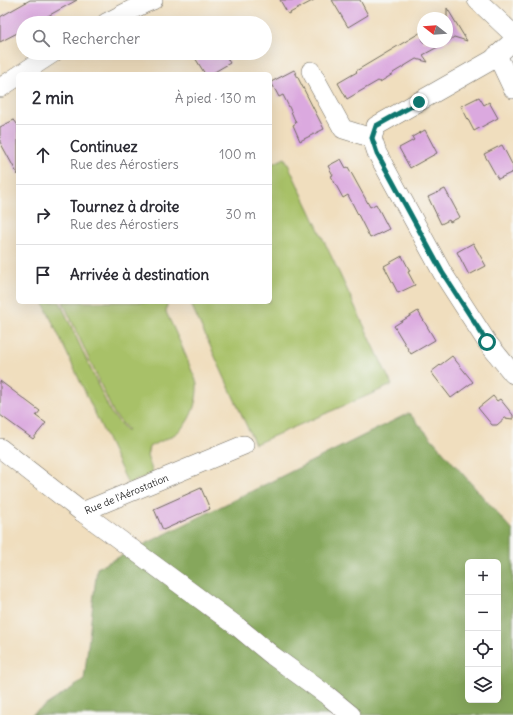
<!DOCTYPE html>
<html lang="fr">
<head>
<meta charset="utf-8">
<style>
	body { margin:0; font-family:Delius,sans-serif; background:#f2f2f3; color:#2b2b33 }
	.controls { position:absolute; right:12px; bottom:12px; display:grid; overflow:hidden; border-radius:6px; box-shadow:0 4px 16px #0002 }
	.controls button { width:36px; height:36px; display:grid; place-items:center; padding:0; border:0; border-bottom:1px solid #e1e1e2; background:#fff; color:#2b2b33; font:20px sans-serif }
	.compass { position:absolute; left:417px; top:12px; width:36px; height:36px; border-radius:50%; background:#fff; box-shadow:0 4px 16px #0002; rotate:287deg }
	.stop { position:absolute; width:12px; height:12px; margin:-9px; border:3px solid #0f766e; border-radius:50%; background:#fff }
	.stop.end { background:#0f766e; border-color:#fff; box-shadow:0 1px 4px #0008 }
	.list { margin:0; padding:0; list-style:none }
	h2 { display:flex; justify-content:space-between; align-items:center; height:52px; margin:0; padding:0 16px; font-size:17px }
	h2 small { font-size:13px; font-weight:400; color:#7c7c81 }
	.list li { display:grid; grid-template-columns:26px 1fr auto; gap:12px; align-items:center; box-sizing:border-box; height:60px; padding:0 16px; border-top:1px solid #e1e1e2 }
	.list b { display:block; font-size:15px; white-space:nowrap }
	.list p { margin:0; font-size:13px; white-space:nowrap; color:#7c7c81 }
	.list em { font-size:13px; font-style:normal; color:#7c7c81 }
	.icon { flex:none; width:22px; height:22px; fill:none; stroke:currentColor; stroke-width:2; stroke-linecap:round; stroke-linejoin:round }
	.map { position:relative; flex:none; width:513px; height:715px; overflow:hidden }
	.search { position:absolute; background:#fff; box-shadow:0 4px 16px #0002; left:16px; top:16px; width:256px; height:44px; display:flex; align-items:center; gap:10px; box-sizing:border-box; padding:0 14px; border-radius:22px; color:#7c7c81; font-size:15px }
	.panel { position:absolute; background:#fff; box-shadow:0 4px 16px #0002; left:16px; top:72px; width:256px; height:232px; border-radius:6px }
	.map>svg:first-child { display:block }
	.green { fill:#a8c167; stroke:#6a7649 }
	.forest { fill:#86a75c; stroke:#586944; fill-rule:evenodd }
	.building { fill:#dba9df }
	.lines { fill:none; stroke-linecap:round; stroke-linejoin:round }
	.minor-casing { stroke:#706a5e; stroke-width:20 }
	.minor { stroke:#fff; stroke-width:19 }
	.route { stroke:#0f766e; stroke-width:5 }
	.labels { text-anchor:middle; stroke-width:4; stroke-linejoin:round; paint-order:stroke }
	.street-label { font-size:10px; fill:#2b2b2b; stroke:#f6f6f2 }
</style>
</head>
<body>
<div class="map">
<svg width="513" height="715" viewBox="0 0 513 715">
	<rect width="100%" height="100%" fill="#f6f6f2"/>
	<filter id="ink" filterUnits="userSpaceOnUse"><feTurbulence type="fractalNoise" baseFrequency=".025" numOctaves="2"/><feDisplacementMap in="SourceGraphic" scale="8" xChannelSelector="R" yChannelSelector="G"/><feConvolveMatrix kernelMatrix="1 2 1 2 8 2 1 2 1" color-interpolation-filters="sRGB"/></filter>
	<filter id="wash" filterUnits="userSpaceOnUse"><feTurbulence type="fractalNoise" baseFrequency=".012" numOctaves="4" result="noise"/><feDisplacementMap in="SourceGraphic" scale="16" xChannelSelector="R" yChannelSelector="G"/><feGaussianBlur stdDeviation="0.9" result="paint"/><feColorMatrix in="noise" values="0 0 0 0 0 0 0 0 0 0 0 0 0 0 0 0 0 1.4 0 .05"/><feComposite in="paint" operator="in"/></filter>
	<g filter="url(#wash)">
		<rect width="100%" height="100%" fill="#f0debe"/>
		<g class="green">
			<polygon points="285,158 392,385 255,444 190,302 270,302 270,165"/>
			<path d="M43 302H60L111 413 126 430H128L114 414 63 302H166L167 305 166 312C175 331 184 350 191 369 193 374 196 379 197 384 198 399 192 419 181 429 171 439 159 441 149 447L147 456 153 473 128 484Z"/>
		</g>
		<path class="forest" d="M409 413 513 531V715H31L84 680 97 568ZM468 562H498V700H468Z"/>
		<g id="blocks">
			<g class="building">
				<polygon points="30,0 77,0 35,23 23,23 23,30 0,42 0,17"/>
				<polygon points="280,0 314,0 288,14"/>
				<polygon points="332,0 360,0 368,15 348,27"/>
				<polygon points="447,8 467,41 454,37 447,42"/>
				<polygon points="423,31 423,42 447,42 423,55 428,62 416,59 393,73 393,74 380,82 378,81 347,99 338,83 357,72 356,71"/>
				<polygon points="192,53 224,53 230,63 211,74 205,74"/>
				<polygon points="294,70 324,129 300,141 293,125 296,123 290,109 283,95 279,97 271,82"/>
				<polygon points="479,97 484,105 489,102 498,118 474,131 461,106"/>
				<polygon points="14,120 18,125 18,175 0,142 0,127"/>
				<polygon points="425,130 437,153 410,168 399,148 414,140 412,137"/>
				<polygon points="502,145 513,166 513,172 498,179 484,154"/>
				<polygon points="341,159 346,168 348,167 370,207 376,204 389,229 370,238 348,195 343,198 331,176 333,175 328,166"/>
				<polygon points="445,189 460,217 450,222 449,220 441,224 428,197"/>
				<polygon points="473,243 486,266 469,275 457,252"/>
				<polygon points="402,256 410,271 408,272 415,285 398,293 384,266"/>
				<polygon points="418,311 435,340 411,354 394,326"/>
				<polygon points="452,356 473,382 451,398 431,372"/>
				<polygon points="0,381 40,411 36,416 46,423 33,439 0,415"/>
				<polygon points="493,396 497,401 500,399 513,415 513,419 505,418 497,425 492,425 478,408"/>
				<polygon points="201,488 210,509 163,530 154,509"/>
			</g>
		</g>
	</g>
	<g filter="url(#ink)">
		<use href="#blocks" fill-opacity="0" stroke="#706a5e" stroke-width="1"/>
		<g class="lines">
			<g class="minor-casing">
				<g id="minor">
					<polyline points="477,0 513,34"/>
					<polyline points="106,23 143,4 153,0"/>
					<polyline points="513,41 492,60 376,126 372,138 377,153 442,272 487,342 513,374"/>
					<polyline points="497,55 513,89"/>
					<polyline points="311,71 343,129 372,138"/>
					<polyline points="21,74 53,53"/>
					<polyline points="0,88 18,76"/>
					<path id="s1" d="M0 448 82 512 244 445"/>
					<polyline points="82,512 238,627 273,656 328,696 351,715"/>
				</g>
			</g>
			<use href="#minor" class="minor"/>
		</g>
	</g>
	<g class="lines" filter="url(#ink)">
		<polyline class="route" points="419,102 376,126 372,138 377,153 442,272 487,342"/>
	</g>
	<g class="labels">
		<g class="street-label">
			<text dy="4" stroke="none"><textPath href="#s1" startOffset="152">Rue de l'Aérostation</textPath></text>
		</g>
	</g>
</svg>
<div class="controls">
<button>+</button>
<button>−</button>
<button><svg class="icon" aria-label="locate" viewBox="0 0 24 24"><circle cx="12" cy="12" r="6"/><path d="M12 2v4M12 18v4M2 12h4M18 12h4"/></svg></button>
<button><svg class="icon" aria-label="layers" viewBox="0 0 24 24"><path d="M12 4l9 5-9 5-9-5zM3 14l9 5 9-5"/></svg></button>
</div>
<svg class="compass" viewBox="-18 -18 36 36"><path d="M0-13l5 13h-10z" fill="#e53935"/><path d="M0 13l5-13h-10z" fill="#7c7c81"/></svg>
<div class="stop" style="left:487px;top:342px"></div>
<div class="stop end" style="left:419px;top:102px"></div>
<div class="search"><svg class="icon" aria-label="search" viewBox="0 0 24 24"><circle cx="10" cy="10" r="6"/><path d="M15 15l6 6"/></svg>Rechercher</div>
<section class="panel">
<h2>2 min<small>À pied · 130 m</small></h2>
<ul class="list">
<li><svg class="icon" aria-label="ahead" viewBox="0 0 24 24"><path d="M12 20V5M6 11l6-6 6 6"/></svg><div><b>Continuez</b><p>Rue des Aérostiers</p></div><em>100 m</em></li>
<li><svg class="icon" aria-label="right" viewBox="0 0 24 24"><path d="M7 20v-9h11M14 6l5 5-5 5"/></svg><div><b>Tournez à droite</b><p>Rue des Aérostiers</p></div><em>30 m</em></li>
<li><svg class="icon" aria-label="arrive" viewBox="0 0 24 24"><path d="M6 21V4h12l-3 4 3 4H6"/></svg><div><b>Arrivée à destination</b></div></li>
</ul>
</section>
</div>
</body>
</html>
